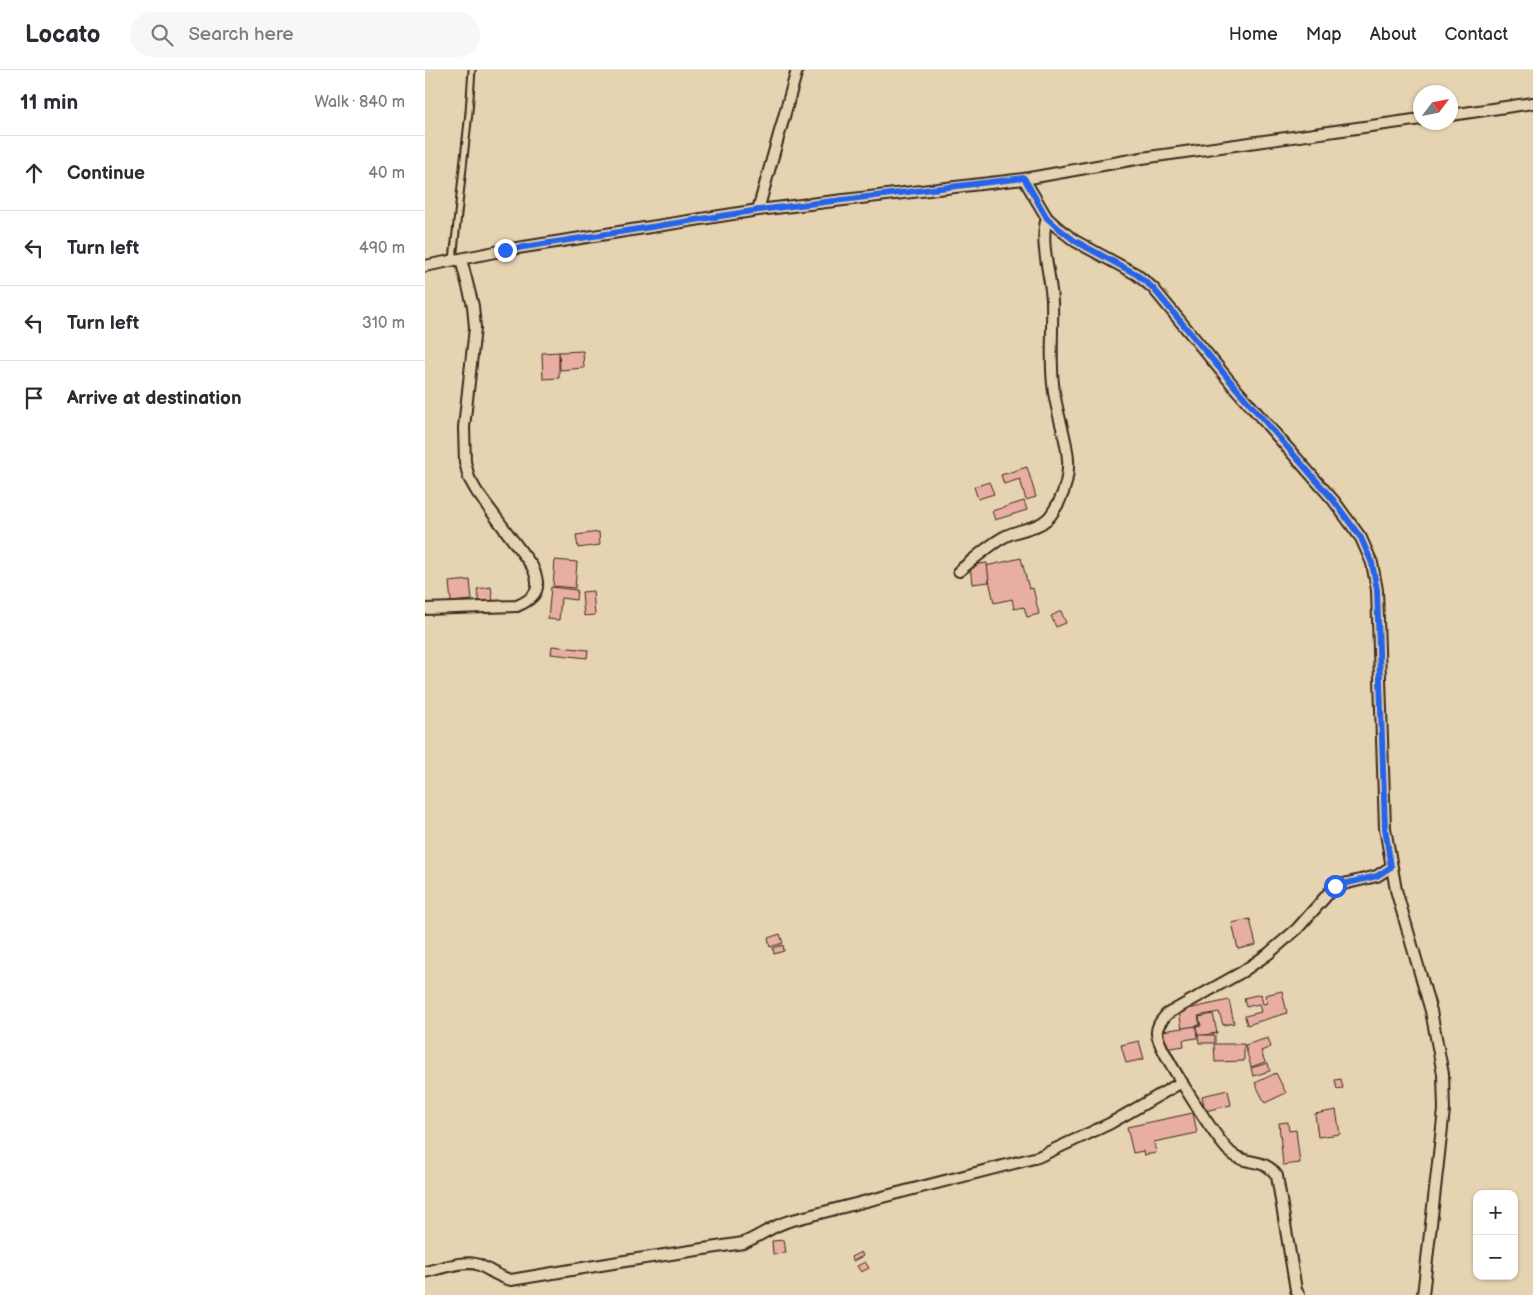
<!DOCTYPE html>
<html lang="en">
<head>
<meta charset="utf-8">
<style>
	body { margin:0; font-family:"Balsamiq Sans",sans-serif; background:#f7f7f7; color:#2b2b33 }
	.controls { position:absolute; right:15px; bottom:15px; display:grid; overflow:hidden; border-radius:10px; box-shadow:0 1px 4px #0004 }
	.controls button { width:45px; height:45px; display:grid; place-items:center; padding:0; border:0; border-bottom:1px solid #e1e1e2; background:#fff; color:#2b2b33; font:25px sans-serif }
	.compass { position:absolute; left:988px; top:15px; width:45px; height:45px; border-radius:50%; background:#fff; box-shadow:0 1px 4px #0004; rotate:58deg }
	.stop { position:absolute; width:15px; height:15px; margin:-11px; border:4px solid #2563eb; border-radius:50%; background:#fff }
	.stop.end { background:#2563eb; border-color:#fff; box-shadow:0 1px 5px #0008 }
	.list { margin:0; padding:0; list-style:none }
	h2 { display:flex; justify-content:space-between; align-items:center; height:65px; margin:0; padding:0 20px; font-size:21px }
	h2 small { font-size:16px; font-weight:400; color:#7c7c81 }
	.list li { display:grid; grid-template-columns:32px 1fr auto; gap:15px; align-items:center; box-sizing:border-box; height:75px; padding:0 20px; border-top:1px solid #e1e1e2 }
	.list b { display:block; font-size:19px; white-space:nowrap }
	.list em { font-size:16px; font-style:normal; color:#7c7c81 }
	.icon { flex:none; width:28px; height:28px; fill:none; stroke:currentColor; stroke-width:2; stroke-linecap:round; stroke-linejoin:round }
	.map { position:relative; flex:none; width:1108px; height:1225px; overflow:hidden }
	header { display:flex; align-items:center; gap:30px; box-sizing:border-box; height:70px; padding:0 25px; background:#fff; border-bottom:1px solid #e1e1e2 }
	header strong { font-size:24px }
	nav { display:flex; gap:28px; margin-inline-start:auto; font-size:18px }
	.search { width:350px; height:45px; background:#f7f7f7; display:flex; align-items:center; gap:12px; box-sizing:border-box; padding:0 18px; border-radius:28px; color:#7c7c81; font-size:19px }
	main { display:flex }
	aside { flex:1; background:#fff }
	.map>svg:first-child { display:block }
	.building { fill:#e7aea1; stroke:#3b2a1e }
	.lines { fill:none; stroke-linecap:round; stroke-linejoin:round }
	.lane-casing { stroke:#3b2a1e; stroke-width:9 }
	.street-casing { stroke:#3b2a1e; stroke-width:14 }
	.lane { stroke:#e6d3b1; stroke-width:5 }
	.street { stroke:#e6d3b1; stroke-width:10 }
	.route { stroke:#2563eb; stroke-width:6 }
</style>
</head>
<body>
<header>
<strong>Locato</strong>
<div class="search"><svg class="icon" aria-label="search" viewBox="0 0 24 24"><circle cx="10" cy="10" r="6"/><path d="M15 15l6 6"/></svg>Search here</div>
<nav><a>Home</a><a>Map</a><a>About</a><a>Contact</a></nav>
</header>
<main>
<aside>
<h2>11 min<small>Walk · 840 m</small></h2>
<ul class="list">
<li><svg class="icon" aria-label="ahead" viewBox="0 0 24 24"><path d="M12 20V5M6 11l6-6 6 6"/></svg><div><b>Continue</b></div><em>40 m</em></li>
<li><svg class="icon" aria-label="left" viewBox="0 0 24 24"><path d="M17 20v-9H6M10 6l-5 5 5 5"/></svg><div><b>Turn left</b></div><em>490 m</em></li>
<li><svg class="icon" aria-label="left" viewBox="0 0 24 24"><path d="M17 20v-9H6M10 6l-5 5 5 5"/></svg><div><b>Turn left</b></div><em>310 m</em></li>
<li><svg class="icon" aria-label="arrive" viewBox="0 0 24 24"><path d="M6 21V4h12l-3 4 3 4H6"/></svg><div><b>Arrive at destination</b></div></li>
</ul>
</aside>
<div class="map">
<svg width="1108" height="1225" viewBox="0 0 1108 1225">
	<rect width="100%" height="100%" fill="#e6d3b1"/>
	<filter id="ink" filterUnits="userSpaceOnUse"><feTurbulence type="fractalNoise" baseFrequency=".02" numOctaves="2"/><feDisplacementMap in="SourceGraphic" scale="10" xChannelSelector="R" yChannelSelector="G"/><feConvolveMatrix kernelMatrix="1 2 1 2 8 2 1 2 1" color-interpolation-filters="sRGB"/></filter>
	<g filter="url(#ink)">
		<g class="building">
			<polygon points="158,281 159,298 135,300 134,282"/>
			<polygon points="134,282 134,308 118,309 117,283"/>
			<polygon points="602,397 611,427 601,430 595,409 579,414 576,405"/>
			<polygon points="564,412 569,424 553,429 549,417"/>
			<polygon points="599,431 602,440 570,450 567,441"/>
			<polygon points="174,462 175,475 153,478 151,465"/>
			<polygon points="596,488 604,519 608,518 614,544 602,547 599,537 589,539 587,529 569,533 561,496"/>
			<polygon points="130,490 152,492 150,518 128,516"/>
			<polygon points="562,493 564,512 547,514 545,495"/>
			<polygon points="45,510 47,530 26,532 24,512"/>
			<polygon points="66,517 68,531 54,533 52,519"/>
			<polygon points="126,517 152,520 151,530 136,528 134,550 123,549"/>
			<polygon points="168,521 170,545 159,546 157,522"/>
			<polygon points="636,541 641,553 631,557 626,546"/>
			<polygon points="127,576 163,580 162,588 126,584"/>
			<polygon points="825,849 831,875 813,879 807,853"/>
			<polygon points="355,864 358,873 345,877 343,868"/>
			<polygon points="358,875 359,881 349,884 348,878"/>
			<polygon points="857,921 862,943 822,955 820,946 836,942 834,934 821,937 819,928 836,924 838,934 842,933 840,925"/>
			<polygon points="804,930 809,953 798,955 794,942 773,946 775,955 757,959 754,941"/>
			<polygon points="788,944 792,963 773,966 771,957 776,956 774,947"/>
			<polygon points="771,956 772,968 758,970 759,976 739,979 737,961"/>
			<polygon points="773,965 790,965 790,973 774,973"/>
			<polygon points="843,968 846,977 836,981 840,992 826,997 820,975"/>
			<polygon points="714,971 719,989 701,993 696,975"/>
			<polygon points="789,974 819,974 819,991 790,992"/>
			<polygon points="843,993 845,1001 828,1006 826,998"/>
			<polygon points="851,1003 861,1023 840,1033 830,1013"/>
			<polygon points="916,1009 918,1018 912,1019 910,1010"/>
			<polygon points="803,1020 806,1035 780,1041 777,1026"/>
			<polygon points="911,1040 915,1064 893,1067 890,1044"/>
			<polygon points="768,1043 772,1063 729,1072 731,1083 719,1085 718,1081 708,1083 702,1057"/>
			<polygon points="863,1052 864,1061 871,1060 875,1093 858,1095 854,1053"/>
			<polygon points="359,1170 361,1183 348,1184 347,1171"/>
			<polygon points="436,1182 438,1186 428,1191 426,1187"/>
			<polygon points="440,1192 444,1198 436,1202 432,1196"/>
		</g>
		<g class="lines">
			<g class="lane-casing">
				<polyline id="lane" points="28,190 44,42 47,0"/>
			</g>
			<g class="street-casing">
				<g id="street">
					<polyline points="1026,45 1108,33"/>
					<polyline points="599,109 622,148 632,157 650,171 711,204 728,218 742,235 811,319 909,431 936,468 947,493 952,520 960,758 971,820 1006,941 1018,1004 1019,1040 998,1225"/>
					<polyline points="333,140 372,0"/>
					<polyline points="0,196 80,180 333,140 599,109 717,88 996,49"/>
					<path d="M534 501C548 490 564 475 579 467 592 459 610 460 621 450 627 446 630 438 634 432 656 387 632 359 628 314 625 287 628 259 627 231 626 206 614 172 622 148"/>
					<path d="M0 539 92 536C113 527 117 517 107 496L52 422 44 408 40 392 39 357 50 258 48 236 36 189"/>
					<path d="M0 1202C14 1199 42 1189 54 1195 65 1200 74 1207 86 1210L200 1191 318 1173C334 1167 347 1156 364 1151L613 1087 684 1054 757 1012"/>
					<path d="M874 1225 871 1220 852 1106C840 1087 821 1096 806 1083 793 1072 733 979 732 964 731 956 737 950 742 944L817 902 843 884 872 859 910 816 952 806 966 797"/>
				</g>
			</g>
			<use href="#lane" class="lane"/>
			<use href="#street" class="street"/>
		</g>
	</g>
	<g class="lines" filter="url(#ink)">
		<polyline class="route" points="80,180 334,140 599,108 622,148 632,157 650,171 711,204 728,218 742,235 811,318 909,431 936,468 947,493 952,520 960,758 966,797 952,806 910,816"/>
	</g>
</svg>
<div class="controls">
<button>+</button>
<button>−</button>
</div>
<svg class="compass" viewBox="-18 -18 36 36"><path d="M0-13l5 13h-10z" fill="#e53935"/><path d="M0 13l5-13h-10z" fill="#7c7c81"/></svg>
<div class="stop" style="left:910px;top:816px"></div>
<div class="stop end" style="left:80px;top:180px"></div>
</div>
</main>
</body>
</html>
